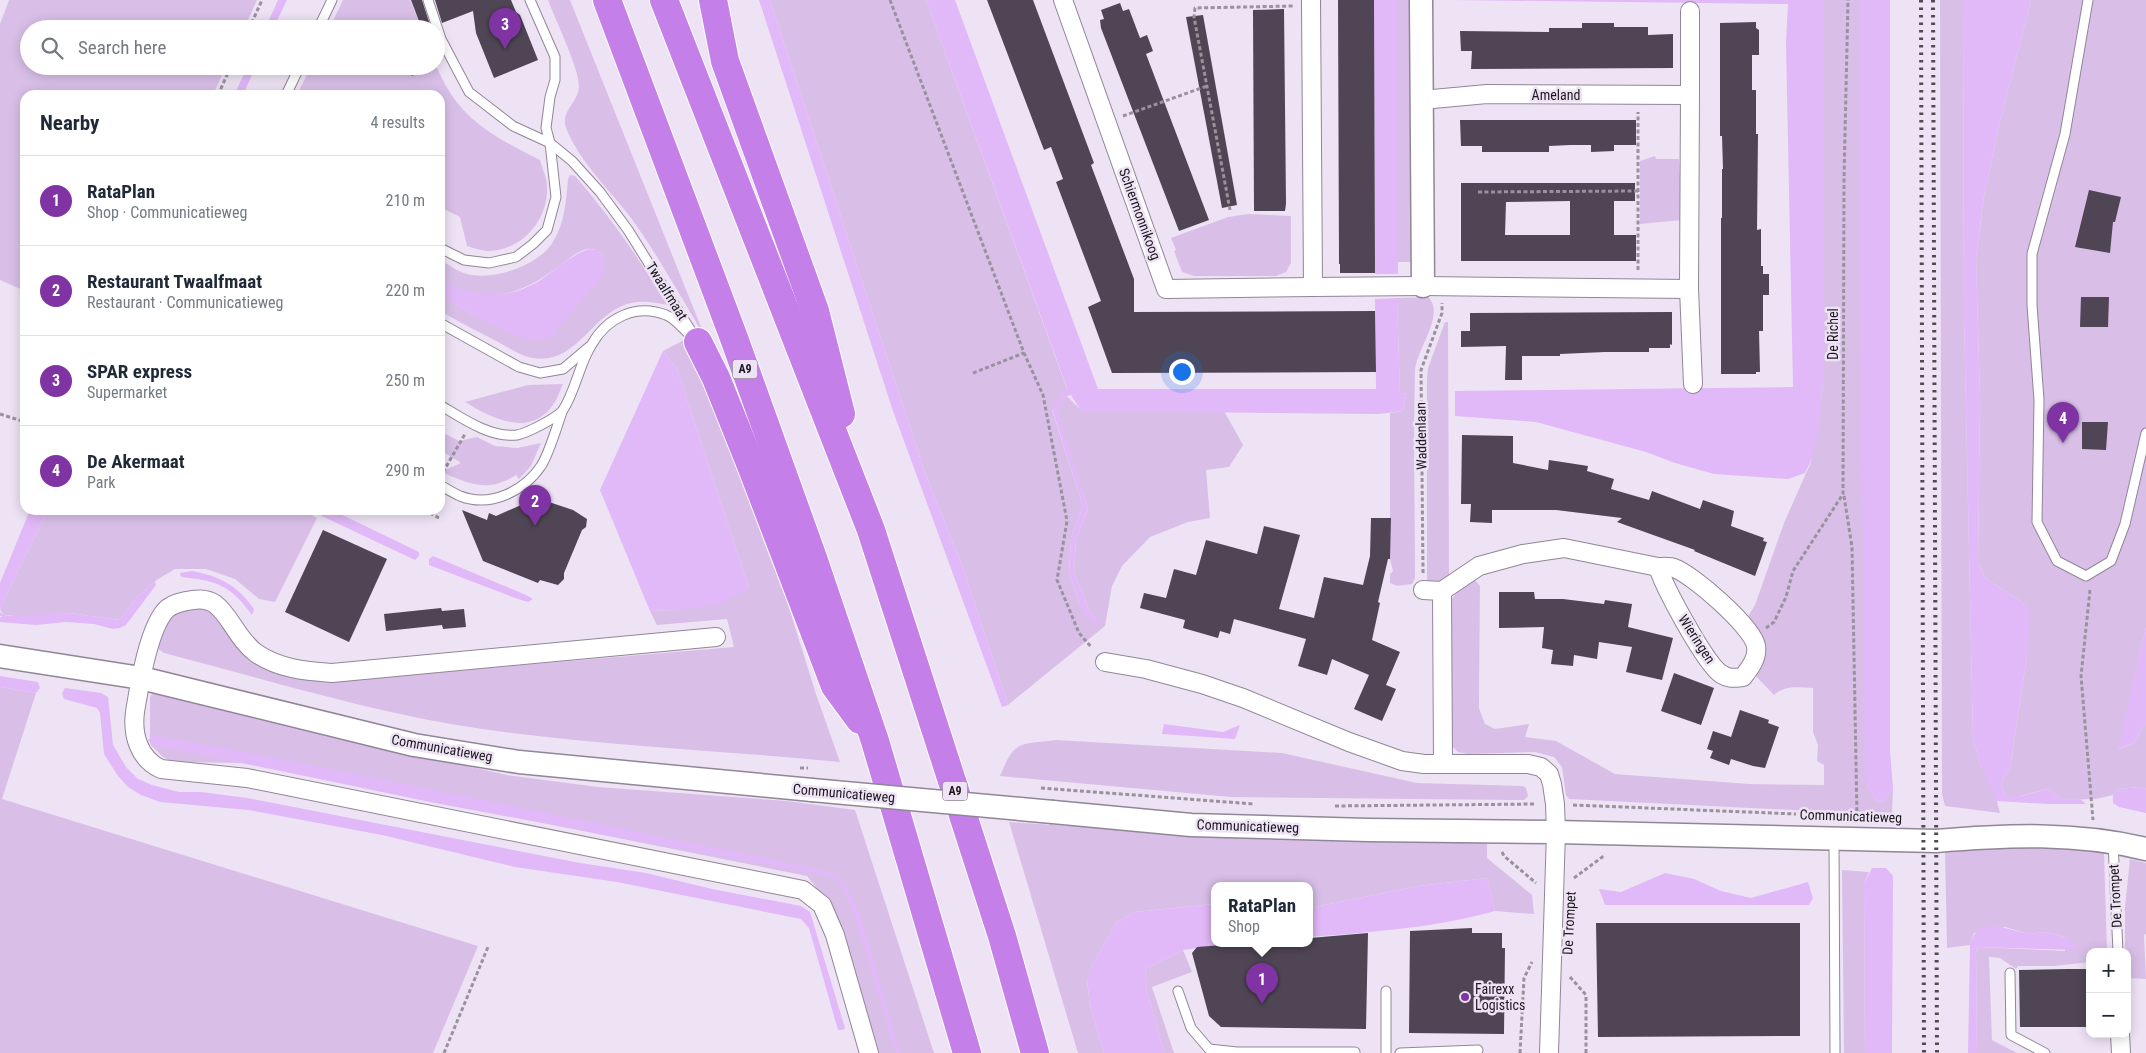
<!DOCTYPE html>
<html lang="en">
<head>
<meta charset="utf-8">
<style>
	body { margin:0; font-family:"Roboto Condensed",sans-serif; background:#f6f6f7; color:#1f2937 }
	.controls { position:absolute; right:15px; bottom:15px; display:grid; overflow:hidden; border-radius:10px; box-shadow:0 2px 12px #0003 }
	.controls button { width:45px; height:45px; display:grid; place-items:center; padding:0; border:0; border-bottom:1px solid #e0e1e3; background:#fff; color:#1f2937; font:25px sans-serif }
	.you { position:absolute; left:1181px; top:371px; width:18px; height:18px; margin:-12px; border:4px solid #fff; border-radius:50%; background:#1a73e8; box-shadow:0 0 0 8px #1a73e833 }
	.badge { display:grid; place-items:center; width:32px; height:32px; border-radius:50%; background:#8033a3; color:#fff; font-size:16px; font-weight:700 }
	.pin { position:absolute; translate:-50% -41px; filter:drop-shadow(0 1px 2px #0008) }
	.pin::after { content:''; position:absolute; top:26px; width:18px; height:15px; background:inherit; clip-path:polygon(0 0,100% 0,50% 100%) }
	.popup { position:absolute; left:1211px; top:882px; width:102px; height:65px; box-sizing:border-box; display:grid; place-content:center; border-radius:10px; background:#fff; filter:drop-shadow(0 1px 4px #0005); font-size:16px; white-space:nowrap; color:#747a83 }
	.popup b { font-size:19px; color:#1f2937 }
	.popup::after { content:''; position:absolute; left:50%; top:100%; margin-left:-10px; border:10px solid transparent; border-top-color:#fff }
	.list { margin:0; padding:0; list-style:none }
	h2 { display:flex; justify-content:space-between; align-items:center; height:65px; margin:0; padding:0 20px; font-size:21px }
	h2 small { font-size:16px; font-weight:400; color:#747a83 }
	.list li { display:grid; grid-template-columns:32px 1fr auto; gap:15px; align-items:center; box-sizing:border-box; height:90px; padding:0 20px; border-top:1px solid #e0e1e3 }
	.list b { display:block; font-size:19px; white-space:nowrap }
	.list p { margin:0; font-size:16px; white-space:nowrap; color:#747a83 }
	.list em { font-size:16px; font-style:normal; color:#747a83 }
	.icon { flex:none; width:28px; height:28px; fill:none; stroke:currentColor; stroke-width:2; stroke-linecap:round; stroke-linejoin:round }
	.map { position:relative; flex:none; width:2146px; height:1053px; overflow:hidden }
	.search { position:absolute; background:#fff; box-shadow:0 2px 12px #0003; left:20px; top:20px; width:425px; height:55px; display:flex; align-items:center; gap:12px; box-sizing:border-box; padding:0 18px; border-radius:28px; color:#747a83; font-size:19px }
	.panel { position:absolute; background:#fff; box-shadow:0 2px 12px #0003; left:20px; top:90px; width:425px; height:425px; border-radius:15px }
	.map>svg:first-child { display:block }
	.green { fill:#d9bfe8 }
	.water { fill:#e1b8f8 }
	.building { fill:#4f4554; fill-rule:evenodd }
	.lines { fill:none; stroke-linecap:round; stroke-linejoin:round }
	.service-casing { stroke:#918697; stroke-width:11 }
	.minor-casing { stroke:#918697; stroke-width:20 }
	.tertiary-casing { stroke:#918697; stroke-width:25 }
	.motorway-casing { stroke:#fff; stroke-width:30 }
	.path { stroke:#99919e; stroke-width:3; stroke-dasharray:4 2.5; stroke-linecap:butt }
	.service { stroke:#fff; stroke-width:9 }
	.minor { stroke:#fff; stroke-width:18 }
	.tertiary { stroke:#fff; stroke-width:22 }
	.motorway { stroke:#c57fe8; stroke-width:28 }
	.rail { stroke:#504a53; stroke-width:4; stroke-dasharray:2.5 5; stroke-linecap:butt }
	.tertiary-bridge-casing { stroke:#918697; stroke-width:25; stroke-linecap:butt }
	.path-bridge { stroke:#99919e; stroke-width:3; stroke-dasharray:4 2.5; stroke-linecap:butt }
	.tertiary-bridge { stroke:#fff; stroke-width:22 }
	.poi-dot { fill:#8033a3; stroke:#eee3f5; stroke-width:2 }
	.labels { text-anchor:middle; stroke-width:5; stroke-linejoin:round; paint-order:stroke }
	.shield { fill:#eee3f5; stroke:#5b555e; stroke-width:1 }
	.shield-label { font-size:12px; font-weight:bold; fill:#1c181e }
	.street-label { font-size:14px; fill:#1c181e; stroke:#eee3f5 }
	.poi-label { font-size:14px; fill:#1c181e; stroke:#eee3f5; text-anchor:start }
</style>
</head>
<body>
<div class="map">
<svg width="2146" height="1053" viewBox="0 0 2146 1053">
	<rect width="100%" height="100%" fill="#eee3f5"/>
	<g class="green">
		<polygon points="9,0 257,0 244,29 29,29 29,66 226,66 213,95 25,95 25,291 0,280 0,24"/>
		<polygon points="343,0 410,0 422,29 329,29"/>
		<path d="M548 0H570L705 337C680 296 657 253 628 214 606 186 580 162 566 128 560 111 579 102 579 86 579 68 555 19 548 0Z"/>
		<polygon points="770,0 926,0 1067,389 1052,410 1083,506 1071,538 1069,573 1080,605 1097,621 1091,614 1074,573 1076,539 1088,509 1056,410 1067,396 1082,411 1224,411 1243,445 1229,467 1206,470 1210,518 1188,522 1150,537 1122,566 1112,586 1105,626 1008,705 963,567 925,473"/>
		<polygon points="1397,0 1412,0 1413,262 1397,262"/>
		<path d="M1823 0H1860L1867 785 1877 802 1884 801 1893 788 1892 815 1569 799 1566 795 1562 767 1554 757 1535 752 1468 754 1458 752 1451 745 1450 602 1459 589 1474 579 1480 586 1479 692V708L1485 724 1495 729 1529 724 1525 737 1556 741 1615 774 1749 784 1824 785V765L1817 761 1818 745 1813 732V688C1798 687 1785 685 1774 695L1753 673 1747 618 1755 605 1784 523 1811 462 1823 386Z"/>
		<polygon points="1940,0 1963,0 1964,314 1973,739 1981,766 1994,790 2000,813 1945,806 1942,794"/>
		<polygon points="2031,0 2146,0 2146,627 2119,749 2134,743 2146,722 2146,789 2138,787 2120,789 2113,795 2096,799 2063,800 2048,789 2020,796 2006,796 2001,786 2004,777 2010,768 2027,655 2026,605 1985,578 1978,562 1980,397 1976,258 1984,196 1998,129"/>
		<path d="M436 65C458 119 491 135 540 160 542 168 547 178 547 186 549 220 521 252 486 251 480 250 473 248 467 246L460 217 440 207V95H297L311 66Z"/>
		<polygon points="1655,156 1656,159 1679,159 1682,220 1640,224 1640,161"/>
		<path d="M570 175 575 176C610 216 639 259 668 305 653 302 636 299 622 306 589 320 574 365 533 358 521 356 509 348 498 342 479 332 459 322 440 311V296L472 314 517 335 604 256C599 252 594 248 587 249 577 251 569 259 561 265 541 279 524 291 499 295 480 298 457 288 440 280V260C448 264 458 272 467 274 494 281 539 265 553 242 565 222 566 201 568 179Z"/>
		<polygon points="1248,214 1291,216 1291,263 1286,272 1276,276 1194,276 1182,272 1174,251 1176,250 1171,238 1228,217"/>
		<path d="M1428 297C1446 314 1416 350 1415 371 1413 440 1415 509 1415 578L1412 584 1397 586 1390 583V574L1393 571 1390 559V413L1403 411 1406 394 1400 393 1397 298Z"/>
		<polygon points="1445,322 1448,322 1449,575 1436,590 1427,585 1427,378 1428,368"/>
		<path d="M684 340 698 363 759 512 816 694 840 762C719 750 597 746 476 728 370 712 268 680 164 653L158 649 161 629 177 611 200 607 213 614 239 647 267 668 287 676 337 681 734 647 727 619 657 625 650 611 677 610 749 588 677 369 663 351Z"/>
		<path d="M563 384C560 390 558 397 555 402 532 439 493 419 465 402L528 385Z"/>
		<path d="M440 431 459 441 477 437 495 446 517 448 541 443 531 466 519 479 516 475C487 493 470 484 441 472L461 463 440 450Z"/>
		<polygon points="48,510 301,510 317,518 275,602 259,599 235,579 206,569 175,569 155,581 136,598 120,620 69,613 24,617 4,615 0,610 17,572"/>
		<polygon points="0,687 36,693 2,799 478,946 433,1053 0,1053"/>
		<polygon points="159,690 374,745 507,775 598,787 787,801 855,810 934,1053 879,1053 860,993 827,901 807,876 244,763 174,762 163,757 150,744 150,698 151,695"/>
		<path d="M1056 740 1282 753 1417 783 1523 786 1526 788 1528 796 1524 800H1513L1231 797 1000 776C1015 739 1019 745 1056 740Z"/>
		<polygon points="1009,822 1277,839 1487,843 1487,858 1532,895 1534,914 1495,911 1487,878 1419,886 1310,908 1310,885 1214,885 1214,904 1135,912 1116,923 1092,966 1087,981 1090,1006 1104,1053 1078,1053"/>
		<polygon points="2045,847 2104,853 2107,952 2090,952 2090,962 2054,966 2018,966 2016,969 2000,958 1989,957 1992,1040 2017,1053 1977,1053 1976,952 1978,947 2065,951 2065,937 2045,932 2029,934 2005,927 1974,933 1970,945 1947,948 1945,851"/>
		<polygon points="2130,859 2146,863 2146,934 2144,935 2146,979 2127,978 2127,952 2125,952 2125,907"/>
		<polygon points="1842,870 1869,872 1864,884 1865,1053 1844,1053"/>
		<polygon points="1183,950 1192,972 1152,987 1174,1053 1164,1053 1147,991 1145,969"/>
	</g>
	<g class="water">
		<polygon points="278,0 287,0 273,29 265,29"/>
		<polygon points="759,0 770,0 925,473 963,567 1008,705 1002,707 893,411"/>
		<polygon points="926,0 955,0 1098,389 1376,389 1375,299 1397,298 1400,393 1406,394 1403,411 1379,414 1081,411 1071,395 1067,396 1057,410 1088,509 1076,539 1074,573 1091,614 1097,621 1102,623 1101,624 1095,625 1087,617 1080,605 1069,573 1071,538 1083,506 1052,409 1067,388"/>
		<polygon points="1374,0 1397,0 1398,274 1375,274"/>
		<path d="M1451 0H1823V386C1818 416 1821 445 1805 473L1788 479 1714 474 1675 463 1646 452 1536 422 1455 416V391L1793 387 1786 43 1788 4Z"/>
		<polygon points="1859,0 1890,0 1890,751 1893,788 1884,801 1877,802 1867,785 1865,778 1860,243"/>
		<polygon points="1963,0 2031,0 1998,129 1984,196 1976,258 1980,397 1978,562 1985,578 2026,605 2031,612 2027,655 2010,768 2004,777 2001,786 2006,796 2021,796 2048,789 2063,800 2080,799 2086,804 2049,804 1997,801 1981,766 1973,739 1964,314"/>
		<polygon points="248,66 256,66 243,95 234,95"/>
		<path d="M589 249 596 250 604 256V274L550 338C547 339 542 340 539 340 516 341 461 308 440 296V280C478 298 511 302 546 276 560 266 573 254 589 249Z"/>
		<polygon points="663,351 677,369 749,588 718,605 677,610 650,611 600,490"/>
		<polygon points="30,510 48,510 17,572 0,610 0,583"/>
		<polygon points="309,510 332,510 419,552 419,556 415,560"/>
		<polygon points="433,556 526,595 533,599 528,602 515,598 429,565 429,559"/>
		<path d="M192 571C220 576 238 586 254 609L252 615C230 584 216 581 181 577L180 573Z"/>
		<polygon points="155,581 156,585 126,625 120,628 113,629 94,624 66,622 36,625 0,622 0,618 2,616 0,616 0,612 4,615 10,616 69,613 120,620 136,598"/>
		<polygon points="2146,627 2146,722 2134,743 2118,749"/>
		<polygon points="0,676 38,682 40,688 36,693 0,687"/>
		<polygon points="65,688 101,693 108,697 113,745 126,767 138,779 152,785 179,792 201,792 247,798 580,863 646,873 712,889 801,906 810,912 845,1028 843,1030 838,1030 809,928 801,919 617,882 515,867 382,835 248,810 160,802 141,795 128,787 118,776 104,754 100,713 97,708 64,699 62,693"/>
		<polygon points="1164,724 1223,732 1240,725 1235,739 1162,734"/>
		<polygon points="152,735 298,762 823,870 837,875 845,883 861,917 900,1053 896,1053 856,921 842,886 834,877 435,803 159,746 148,741"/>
		<polygon points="2139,787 2146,789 2146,813 2119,807 2113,803 2113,795 2120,789"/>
		<polygon points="1872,868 1886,868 1893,876 1892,1053 1865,1053 1864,884"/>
		<polygon points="1665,873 1694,879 1721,891 1751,898 1808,882 1813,898 1809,905 1605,905 1599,889 1621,892"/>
		<path d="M1487 878 1495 911C1435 928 1371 932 1310 937V908L1419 886Z"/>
		<polygon points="1214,904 1214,943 1237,943 1183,950 1145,969 1147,991 1164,1053 1104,1053 1090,1006 1087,980 1092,966 1116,923 1135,912"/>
		<path d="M1993 925 2029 934 2045 932 2065 937 2077 946V950L1978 947 1976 952 1977 1053H1968L1970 945C1975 931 1978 927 1993 925Z"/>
	</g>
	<g class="building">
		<polygon points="411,0 422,0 431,28 422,29"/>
		<polygon points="435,0 511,0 516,12 520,15 538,60 494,78 476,33 473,11 442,23"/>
		<polygon points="987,0 1033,0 1094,163 1091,165 1134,279 1134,312 1375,311 1376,372 1112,373 1088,307 1101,301 1056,182 1063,179 1051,147 1044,150"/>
		<polygon points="1338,0 1374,0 1375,273 1340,273 1340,264 1339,264"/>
		<polygon points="1120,3 1123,11 1129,9 1140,38 1147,35 1153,51 1146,54 1209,220 1179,231 1101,28 1100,20 1104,19 1101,10"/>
		<polygon points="1284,9 1286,204 1285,211 1254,211 1253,10"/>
		<polygon points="1203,15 1237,205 1222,208 1186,17"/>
		<polygon points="1756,22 1756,28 1759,30 1759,55 1752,55 1752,90 1756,90 1756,134 1758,134 1757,230 1761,229 1761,266 1763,266 1763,274 1769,274 1769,295 1763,295 1763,331 1759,331 1760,372 1756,372 1756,374 1721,374 1721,218 1722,218 1722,169 1723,169 1722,136 1720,136 1720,23"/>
		<polygon points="1582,23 1614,23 1614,27 1648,27 1648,35 1673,34 1673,68 1471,69 1472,51 1461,51 1460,31 1549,32 1549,28 1582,28"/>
		<polygon points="1460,120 1636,120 1636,145 1614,145 1614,151 1591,152 1591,145 1570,145 1549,146 1549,152 1482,152 1482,146 1461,146"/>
		<path d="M1461 183H1635V201H1614V235H1636V261H1461ZM1570 201V235H1505L1506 202Z"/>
		<polygon points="2089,190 2121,197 2115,222 2113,222 2110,253 2075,247"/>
		<polygon points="2081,297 2109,297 2108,327 2080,327"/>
		<polygon points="1672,312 1672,345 1670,344 1670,348 1649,348 1649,352 1605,352 1560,354 1560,356 1522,356 1522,380 1505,380 1506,346 1461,347 1461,331 1470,331 1470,313"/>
		<polygon points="2082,422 2108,422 2106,450 2082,449"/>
		<polygon points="1462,435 1513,436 1513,463 1548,470 1549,460 1588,466 1587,471 1614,479 1611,489 1649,500 1652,491 1700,509 1703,500 1734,511 1731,526 1764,538 1763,541 1767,542 1755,576 1694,551 1695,550 1617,522 1622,518 1556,510 1492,510 1492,523 1470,522 1471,504 1461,504"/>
		<polygon points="537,498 573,510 587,519 586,527 582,530 564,573 564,579 558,585 540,580 538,583 483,561 462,510 487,520 489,513 496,516"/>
		<polygon points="1371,518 1391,518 1390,559 1388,559 1378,602 1380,603 1372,640 1400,652 1386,685 1396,689 1382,721 1354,709 1369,675 1332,659 1327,675 1298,666 1306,639 1234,619 1230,634 1220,631 1218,638 1183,628 1185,620 1140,608 1144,593 1166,598 1174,569 1196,575 1206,540 1257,554 1264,526 1300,535 1279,609 1314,618 1324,577 1363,585 1370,556"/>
		<polygon points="323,530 387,559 349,642 285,612"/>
		<polygon points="1499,592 1534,592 1535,599 1563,599 1604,604 1605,600 1632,604 1628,627 1673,638 1662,680 1626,672 1632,647 1599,642 1597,659 1574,655 1573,666 1551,664 1553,650 1542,648 1544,627 1499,628"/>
		<polygon points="441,608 442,611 464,609 466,627 443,629 442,625 386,631 384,614"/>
		<polygon points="1674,673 1714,688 1701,725 1661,711"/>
		<polygon points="1740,710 1769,720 1768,723 1779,727 1765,768 1753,766 1731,759 1729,765 1710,758 1713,751 1707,749 1713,731 1731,737"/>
		<polygon points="1596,923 1800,923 1800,1036 1598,1037"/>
		<polygon points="1472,928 1472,933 1502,933 1502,948 1505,948 1504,1034 1409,1033 1410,931"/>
		<polygon points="1368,933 1366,1029 1221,1027 1209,1016 1192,953 1197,947 1248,943 1310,943 1310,938"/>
		<polygon points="2068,969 2088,969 2088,1027 2020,1027 2019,970"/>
	</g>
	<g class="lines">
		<g class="service-casing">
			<g id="service">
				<polyline points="428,0 441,39 469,92 513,126 550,143 572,161 600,192 628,230 696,339"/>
				<polyline points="2088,0 2065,134 2032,254 2032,305 2039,400 2037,522 2057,561 2086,576 2111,561 2125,524 2146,433"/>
				<polyline points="318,29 332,0"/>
				<polyline points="286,95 300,66"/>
				<polyline points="440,248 464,260 489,263 516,257 533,244 547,230 556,197 550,143 546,128 550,97 555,80 555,57 530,0"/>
				<polyline points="440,323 519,367 540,373 563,369 589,347"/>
				<path d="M440 405C462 418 490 438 517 435 527 433 557 418 563 410 576 390 579 364 592 344 607 318 636 303 666 315 675 318 684 330 692 337"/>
				<path d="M440 485C447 489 453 493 460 496 491 508 524 491 541 466 549 454 557 426 562 412"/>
				<polyline points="1834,838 1835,1053"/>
				<polyline points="2113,842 2118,952"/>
				<polyline points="2010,973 2011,1035 2045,1053"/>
				<polyline points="1178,991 1191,1028 1209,1049 1237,1052 1355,1052"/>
				<polyline points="1386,991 1386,1053"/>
				<polyline points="1400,1053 1478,1050"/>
			</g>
		</g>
		<g class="minor-casing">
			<g id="minor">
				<polyline points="1063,0 1166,289 1313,287"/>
				<polyline points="1311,0 1313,287 1423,286 1689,289 1693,384"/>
				<polyline points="1690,95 1690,11"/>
				<polyline points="1422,100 1487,94 1690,95 1689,289"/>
				<path d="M1423 590 1442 591 1479 566 1523 554 1564 548 1658 567C1663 567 1669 566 1674 568 1692 574 1753 627 1756 646 1758 658 1750 668 1743 677 1734 678 1729 679 1721 674 1705 663 1664 587 1658 567"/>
				<polyline points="1442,591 1443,763"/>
				<path d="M716 637 332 673C306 671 279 669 256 653 238 640 230 615 215 604 209 600 200 599 193 600 185 601 175 603 168 608 149 624 139 687 135 712 132 735 139 759 161 769L247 778 803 890 822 905 835 935 869 1053"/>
				<polyline points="1105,662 1146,669 1202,684 1243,698 1349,742 1402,761 1424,764 1528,764 1541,767 1549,774 1552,784 1555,804 1556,832 1549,1053"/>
				<polyline points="2120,1034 2121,1053"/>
			</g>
		</g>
		<g class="tertiary-casing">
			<g id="tertiary">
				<polyline points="1421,0 1423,286"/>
				<polyline points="0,656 141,678 414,745 519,762 812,790"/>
				<path d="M1053 812 1191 825 1368 830 1556 832 1936 841C2007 835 2076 832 2146 849"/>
			</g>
		</g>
		<g class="motorway-casing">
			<g id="motorway">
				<polyline points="607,0 734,338 813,558 875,741 967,1053"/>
				<polyline points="664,0 871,530 1002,936 1035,1053"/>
				<polyline points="713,0 725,61 815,311 841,414"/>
				<polyline points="698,342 716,378 752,468 835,686 860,720"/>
			</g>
		</g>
		<g class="path">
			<polyline points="890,0 1024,353 1043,395 1067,521 1057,580 1079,633 1092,648"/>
			<polyline points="249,29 262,0"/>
			<polyline points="411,75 431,66"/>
			<polyline points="218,95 231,66"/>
			<polyline points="1123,116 1207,86"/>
			<polyline points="1478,192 1638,191"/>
			<polyline points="1230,210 1194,17 1195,8 1293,6"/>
			<polyline points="1638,270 1638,112"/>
			<polyline points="973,373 1024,353"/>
			<polyline points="0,414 25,422"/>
			<polyline points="443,472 465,434"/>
			<polyline points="1844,496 1852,547 1857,817"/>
			<polyline points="424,510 441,519"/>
			<polyline points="1423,573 1421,370 1442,313 1442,303"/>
			<polyline points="2090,590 2081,676 2093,820"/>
			<polyline points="1766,628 1774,622 1786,597 1793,571 1843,494 1844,179 1848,0"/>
			<polyline points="1041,788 1254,804"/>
			<polyline points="1573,805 1796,814"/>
			<polyline points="1335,806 1536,804"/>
			<polyline points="1502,852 1504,856 1536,883"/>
			<polyline points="1574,878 1605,855"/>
			<polyline points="1570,977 1586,995 1586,1053"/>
			<polyline points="444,1053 488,947"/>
			<polyline points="1520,1053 1524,978 1532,962"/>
		</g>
		<use href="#service" class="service"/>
		<use href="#minor" class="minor"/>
		<use href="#tertiary" class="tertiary"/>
		<use href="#motorway" class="motorway"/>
		<g class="rail">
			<polyline points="1921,0 1924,1053"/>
			<polyline points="1933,0 1937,1053"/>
		</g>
		<g class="tertiary-bridge-casing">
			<polyline id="tertiary-bridge" points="812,790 1053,812"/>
		</g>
		<polyline class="path-bridge" points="800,768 808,768"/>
		<use href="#tertiary-bridge" class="tertiary-bridge"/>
	</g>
	<circle class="poi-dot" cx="1465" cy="997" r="5"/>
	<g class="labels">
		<g class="shield">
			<rect x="732.5" y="359.5" width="25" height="19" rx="4"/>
			<rect x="942.5" y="781.5" width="25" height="19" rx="4"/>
		</g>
		<g class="shield-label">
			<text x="745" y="373">A9</text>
			<text x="955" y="795">A9</text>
		</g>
		<g class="street-label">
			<text x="1556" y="100">Ameland</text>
			<text transform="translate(1140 214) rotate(70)" y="5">Schiermonnikoog</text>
			<text transform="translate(667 291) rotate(58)" y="5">Twaalfmaat</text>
			<text transform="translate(1833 334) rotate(-90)" y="5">De Richel</text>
			<text transform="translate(1421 436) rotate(-91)" y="5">Waddenlaan</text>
			<text transform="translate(1697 639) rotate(57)" y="5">Wieringen</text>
			<text transform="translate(442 748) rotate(10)" y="5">Communicatieweg</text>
			<text transform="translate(844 793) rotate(5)" y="5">Communicatieweg</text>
			<text transform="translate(1851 816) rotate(2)" y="5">Communicatieweg</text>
			<text transform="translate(1248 826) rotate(2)" y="5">Communicatieweg</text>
			<text transform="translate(2115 896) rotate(-93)" y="5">De Trompet</text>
			<text transform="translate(1569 923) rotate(-87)" y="5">De Trompet</text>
		</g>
		<g class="poi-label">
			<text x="1475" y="994">Fairexx<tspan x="1475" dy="16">Logistics</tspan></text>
		</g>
	</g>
</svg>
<div class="controls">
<button>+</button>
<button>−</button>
</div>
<div class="you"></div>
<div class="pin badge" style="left:1262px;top:1004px">1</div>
<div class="popup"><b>RataPlan</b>Shop</div>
<div class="pin badge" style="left:535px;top:526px">2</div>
<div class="pin badge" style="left:505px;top:49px">3</div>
<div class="pin badge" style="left:2063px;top:443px">4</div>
<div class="search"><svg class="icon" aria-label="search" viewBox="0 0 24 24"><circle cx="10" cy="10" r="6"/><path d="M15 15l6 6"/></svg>Search here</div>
<section class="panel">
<h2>Nearby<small>4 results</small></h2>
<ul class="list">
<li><span class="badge">1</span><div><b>RataPlan</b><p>Shop · Communicatieweg</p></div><em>210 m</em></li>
<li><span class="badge">2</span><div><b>Restaurant Twaalfmaat</b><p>Restaurant · Communicatieweg</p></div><em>220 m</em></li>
<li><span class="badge">3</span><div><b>SPAR express</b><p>Supermarket</p></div><em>250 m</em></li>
<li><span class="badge">4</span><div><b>De Akermaat</b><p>Park</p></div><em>290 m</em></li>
</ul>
</section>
</div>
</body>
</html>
